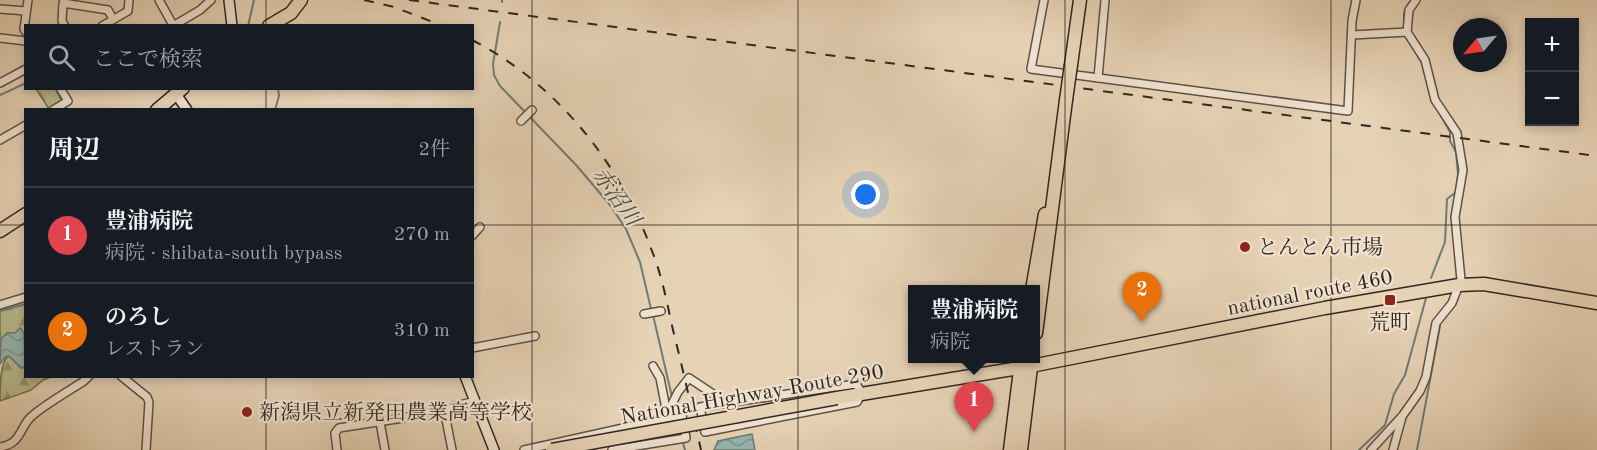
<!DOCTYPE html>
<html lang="ja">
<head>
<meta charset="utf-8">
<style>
	body { margin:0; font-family:"Old Standard TT","Noto Serif JP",serif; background:#242831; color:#f1f3f6 }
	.controls { position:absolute; right:18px; top:18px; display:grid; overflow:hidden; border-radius:0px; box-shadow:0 3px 9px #0003 }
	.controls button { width:54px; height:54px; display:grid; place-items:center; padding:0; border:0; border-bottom:2px solid #363941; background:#171b24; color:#f1f3f6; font:30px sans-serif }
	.compass { position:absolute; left:1453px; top:18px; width:54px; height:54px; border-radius:50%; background:#171b24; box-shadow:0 3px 9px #0003; rotate:241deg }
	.you { position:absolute; left:866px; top:195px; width:21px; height:21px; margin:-15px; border:4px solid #fff; border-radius:50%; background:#1a73e8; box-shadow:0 0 0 9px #1a73e833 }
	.badge { display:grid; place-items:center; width:39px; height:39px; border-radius:50%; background:#d93025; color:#fff; font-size:20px; font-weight:700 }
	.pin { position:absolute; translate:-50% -50px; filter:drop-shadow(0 2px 3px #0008) }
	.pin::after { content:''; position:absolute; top:32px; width:21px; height:18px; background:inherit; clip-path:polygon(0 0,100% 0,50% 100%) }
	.popup { position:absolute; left:908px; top:285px; width:132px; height:78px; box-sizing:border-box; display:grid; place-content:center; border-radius:0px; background:#171b24; filter:drop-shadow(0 2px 4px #0005); font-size:20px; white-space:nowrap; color:#9ea1a6 }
	.popup b { font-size:22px; color:#f1f3f6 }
	.popup::after { content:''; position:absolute; left:50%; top:100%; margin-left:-12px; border:12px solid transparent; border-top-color:#171b24 }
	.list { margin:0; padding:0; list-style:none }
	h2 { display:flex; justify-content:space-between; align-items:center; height:78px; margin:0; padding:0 24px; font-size:26px }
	h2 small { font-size:20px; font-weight:400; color:#9ea1a6 }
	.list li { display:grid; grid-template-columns:39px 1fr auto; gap:18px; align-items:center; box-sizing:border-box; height:96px; padding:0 24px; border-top:2px solid #363941 }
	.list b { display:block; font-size:22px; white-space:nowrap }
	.list p { margin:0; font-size:20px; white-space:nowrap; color:#9ea1a6 }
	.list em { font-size:20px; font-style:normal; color:#9ea1a6 }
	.icon { flex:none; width:33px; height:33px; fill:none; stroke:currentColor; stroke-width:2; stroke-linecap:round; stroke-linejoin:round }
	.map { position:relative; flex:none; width:1597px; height:450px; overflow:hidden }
	.search { position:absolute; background:#171b24; box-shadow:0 3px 9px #0003; left:24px; top:24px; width:450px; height:66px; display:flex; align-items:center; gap:15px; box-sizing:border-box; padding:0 21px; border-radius:0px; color:#9ea1a6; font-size:22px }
	.panel { position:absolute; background:#171b24; box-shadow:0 3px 9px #0003; left:24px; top:108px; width:450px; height:270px; border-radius:0px }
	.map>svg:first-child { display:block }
	.forest { fill:url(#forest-firs); stroke:#747156; stroke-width:1.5 }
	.water { fill:url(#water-waves); stroke:#6e7d76; stroke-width:1.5 }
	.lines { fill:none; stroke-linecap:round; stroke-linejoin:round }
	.stream { stroke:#6e7d76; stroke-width:2 }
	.street-casing { stroke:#5e5245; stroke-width:10 }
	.secondary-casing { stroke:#312720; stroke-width:12 }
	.highway-casing { stroke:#312720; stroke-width:15 }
	.street { stroke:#efe2cf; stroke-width:7 }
	.secondary { stroke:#efe2cf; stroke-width:9 }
	.highway { stroke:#e6d2b5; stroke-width:12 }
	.rail { stroke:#312720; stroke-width:2; stroke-dasharray:10 10; stroke-linecap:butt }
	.highway-bridge-casing { stroke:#312720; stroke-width:15; stroke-linecap:butt }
	.highway-bridge { stroke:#e6d2b5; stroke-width:12 }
	.grid { fill:none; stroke:#312720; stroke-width:1.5; stroke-opacity:0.55 }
	.poi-dot { fill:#8f2418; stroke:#efe2cf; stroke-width:2 }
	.labels { text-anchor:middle; stroke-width:4.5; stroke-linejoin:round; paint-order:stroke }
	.poi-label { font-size:21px; fill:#312720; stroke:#efe2cf; text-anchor:start }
	.street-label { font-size:21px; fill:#312720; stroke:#efe2cf }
	.water-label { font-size:22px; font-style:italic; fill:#4a4b44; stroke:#efe2cf }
</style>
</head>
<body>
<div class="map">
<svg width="1597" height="450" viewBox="0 0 1597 450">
	<defs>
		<pattern id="forest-firs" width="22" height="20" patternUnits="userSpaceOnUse" patternTransform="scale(1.5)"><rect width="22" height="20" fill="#b7bb8c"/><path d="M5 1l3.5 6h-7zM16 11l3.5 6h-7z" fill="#959872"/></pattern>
		<pattern id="water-waves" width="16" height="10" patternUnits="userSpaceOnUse" patternTransform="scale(1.5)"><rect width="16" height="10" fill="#96b7b0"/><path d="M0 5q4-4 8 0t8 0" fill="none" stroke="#7b958f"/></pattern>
	</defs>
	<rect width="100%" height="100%" fill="#e6d2b5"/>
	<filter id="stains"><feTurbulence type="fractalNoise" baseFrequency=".00333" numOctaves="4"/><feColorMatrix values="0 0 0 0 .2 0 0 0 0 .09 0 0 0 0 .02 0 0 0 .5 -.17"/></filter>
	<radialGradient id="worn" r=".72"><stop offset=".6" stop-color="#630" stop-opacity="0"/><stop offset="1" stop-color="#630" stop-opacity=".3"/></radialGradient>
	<g class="forest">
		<polygon points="36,89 57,89 64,101 49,109"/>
		<polygon points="25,304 25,350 15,333 7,333 0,341 0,311"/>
		<path d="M9 356 21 368 25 366 26 376 51 377 43 380 31 390 0 401C0 388 0 360 9 356Z"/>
	</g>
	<g class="water">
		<polygon points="20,328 24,333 25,366 22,368 9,356 5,357 0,364 1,339 7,333 15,333"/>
		<polygon points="752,434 755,450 714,450 718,441"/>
	</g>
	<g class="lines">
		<g class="stream">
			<polyline points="502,2 502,0"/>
			<polyline points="500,22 493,64 494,75 500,86 577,166 610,205 626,229 640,262 651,309"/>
			<polyline points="248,26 254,0"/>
			<polyline points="1404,29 1404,13 1412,0"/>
			<polyline points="1409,41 1423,65"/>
			<polyline points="55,88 67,110"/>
			<polyline points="0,95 26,83"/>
			<polyline points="275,110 279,96 278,88"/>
			<polyline points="1431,278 1445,242 1447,199 1456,192 1458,174 1456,152 1450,141 1450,132 1436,107"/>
			<polyline points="0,311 26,304"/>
			<polyline points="653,315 672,397"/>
			<polyline points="674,405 678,423"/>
			<polyline points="680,432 685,450"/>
			<polyline points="1359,450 1385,425 1394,394 1405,375 1426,298"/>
			<polyline points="1417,450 1440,326"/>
		</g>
		<g class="street-casing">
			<g id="street">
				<polyline points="159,0 173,25"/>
				<polyline points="1044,0 1031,69 1348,111 1352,21 1356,0"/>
				<polyline points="0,9 26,11"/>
				<polyline points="65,26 62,21 63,3 108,10 113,19"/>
				<polyline points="102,26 128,11 129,0"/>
				<polyline points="173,26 200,10 211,0"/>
				<polyline points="26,32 24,29 28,0"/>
				<polyline points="1352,35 1407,32"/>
				<polyline points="0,38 26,41"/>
				<polyline points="1098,78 1105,0"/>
				<polyline points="0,83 26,69"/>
				<polyline points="53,110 68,101 60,88"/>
				<polyline points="521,121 532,110"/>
				<polyline points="0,140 26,125"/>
				<polyline points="472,236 480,227"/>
				<polyline points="0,305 26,297"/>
				<polyline points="644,314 661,311"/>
				<polyline points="472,348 535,336"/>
				<polyline points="653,366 660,378 667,414"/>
				<polyline points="121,376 147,397 149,402 146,450"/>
				<polygon points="856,384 862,393 857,402 705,432 700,407"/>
				<polyline points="444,409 452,450"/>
				<polyline points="665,418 678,392 689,378 725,402"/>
				<polyline points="380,422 385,450"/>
				<path d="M0 447C20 444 19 431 29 419 37 409 72 389 84 381L89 376"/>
				<polyline points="337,450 335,433 339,428 403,418 476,401"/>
				<polyline points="524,450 682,415 686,438 612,450"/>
				<polyline points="1371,450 1403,415 1420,391 1426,377 1436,323 1452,303 1461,280 1455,217 1463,170 1457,133 1435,100 1425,60 1407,32 1409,10 1416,0"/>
				<polyline points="1393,450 1402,417"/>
			</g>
		</g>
		<g class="secondary-casing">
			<g id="secondary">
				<polyline points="229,0 232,26"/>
				<polyline points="176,94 187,110"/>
				<polyline points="465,376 494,450"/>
			</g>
		</g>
		<g class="highway-casing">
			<g id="highway">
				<polyline points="269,26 291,13 301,0"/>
				<polyline points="1071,65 1080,0"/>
				<polyline points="157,110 183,88"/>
				<polyline points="0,231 26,214"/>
				<polyline points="1032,290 1045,214"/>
				<polyline points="1036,333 1066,100"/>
				<polyline points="837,398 1031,366 1325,308 1459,285 1484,284 1597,303"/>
				<polyline points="1010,450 1021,362"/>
				<polyline points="1021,450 1032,359"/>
			</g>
		</g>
		<use href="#street" class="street"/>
		<use href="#secondary" class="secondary"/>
		<use href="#highway" class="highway"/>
		<g class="rail">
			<polyline points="364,0 394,7 443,26"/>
			<polyline points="409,0 1597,156"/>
			<path d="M472 40C556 83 620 163 652 251 662 276 667 303 673 330 683 370 692 410 701 450"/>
		</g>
		<g class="highway-bridge-casing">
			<g id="highway-bridge">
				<polyline points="1066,100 1071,65"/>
				<polyline points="552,450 837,398"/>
			</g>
		</g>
		<use href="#highway-bridge" class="highway-bridge"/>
	</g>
	<path class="grid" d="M266 0V26M532 0V450M798 0V450M1065 0V450M1331 0V450M266 88V110M0 225H26M472 225H1597M266 376V450"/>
	<g class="poi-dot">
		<circle cx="1245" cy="247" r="6"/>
		<rect x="1384" y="294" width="12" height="12" rx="3"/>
		<circle cx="247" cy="412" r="6"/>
	</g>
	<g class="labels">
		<g class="poi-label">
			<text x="1257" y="254">とんとん市場</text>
			<text x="1390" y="329" text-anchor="middle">荒町</text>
			<text x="259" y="419">新潟県立新発田農業高等学校</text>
		</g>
		<g class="street-label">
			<text transform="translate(1310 292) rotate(-11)" y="7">national route 460</text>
			<text transform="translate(752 394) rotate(-10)" y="7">National Highway Route 290</text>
		</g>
		<g class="water-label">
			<text transform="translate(617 196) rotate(54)" y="8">赤沼川</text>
		</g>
	</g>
	<rect width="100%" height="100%" filter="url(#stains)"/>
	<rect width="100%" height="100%" fill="url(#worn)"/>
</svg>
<div class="controls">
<button>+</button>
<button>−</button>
</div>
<svg class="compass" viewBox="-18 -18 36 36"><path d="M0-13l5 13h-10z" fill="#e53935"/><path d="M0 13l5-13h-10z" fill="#9ea1a6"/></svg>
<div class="you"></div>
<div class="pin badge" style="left:974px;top:432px;background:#e0444e">1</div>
<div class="popup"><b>豊浦病院</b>病院</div>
<div class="pin badge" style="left:1142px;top:322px;background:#e8710a">2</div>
<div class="search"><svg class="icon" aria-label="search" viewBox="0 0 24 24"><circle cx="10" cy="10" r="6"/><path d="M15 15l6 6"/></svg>ここで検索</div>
<section class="panel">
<h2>周辺<small>2件</small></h2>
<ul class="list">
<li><span class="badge" style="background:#e0444e">1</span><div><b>豊浦病院</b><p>病院 · shibata-south bypass</p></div><em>270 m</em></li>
<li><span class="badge" style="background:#e8710a">2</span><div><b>のろし</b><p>レストラン</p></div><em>310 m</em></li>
</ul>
</section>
</div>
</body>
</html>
